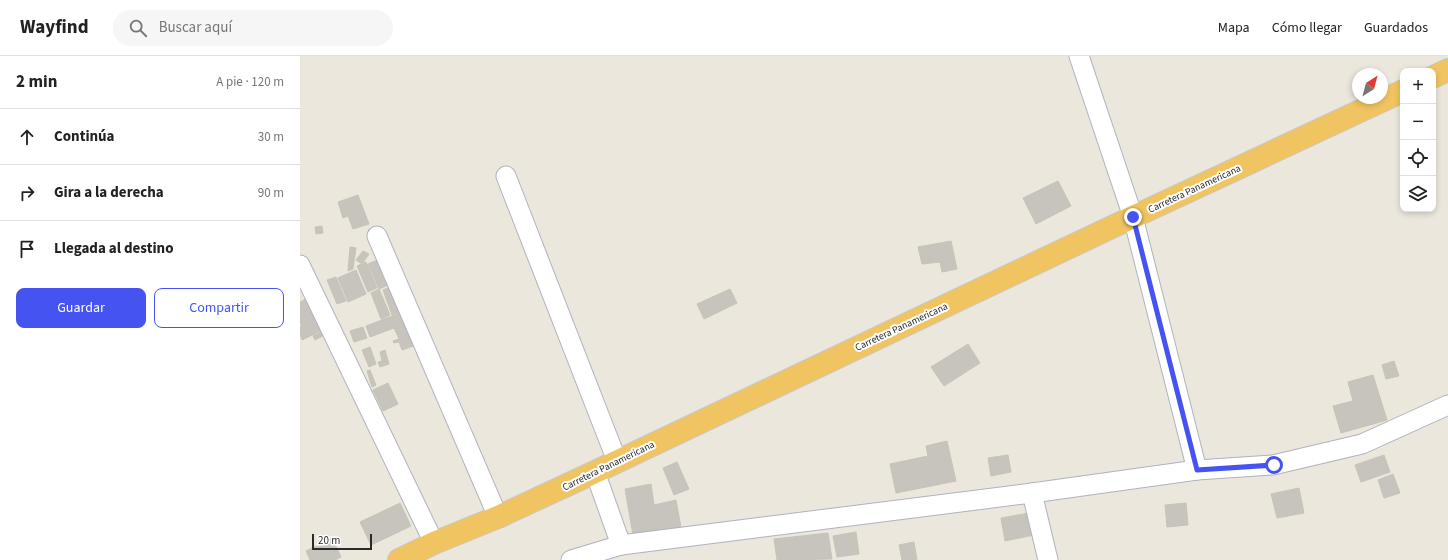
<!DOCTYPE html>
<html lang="es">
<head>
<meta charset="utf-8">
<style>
	body { margin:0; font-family:"Source Sans 3",sans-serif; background:#f6f6f6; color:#222 }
	.controls { position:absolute; right:12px; top:12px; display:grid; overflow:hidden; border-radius:8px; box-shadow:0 2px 6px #0003 }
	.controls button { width:36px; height:36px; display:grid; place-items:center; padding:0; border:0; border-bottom:1px solid #e0e0e0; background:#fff; color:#222; font:20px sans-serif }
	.compass { position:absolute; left:1052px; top:12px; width:36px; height:36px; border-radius:50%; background:#fff; box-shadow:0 2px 6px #0003; rotate:36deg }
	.scale { position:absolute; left:12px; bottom:10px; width:60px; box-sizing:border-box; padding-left:4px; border:2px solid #2a2a2a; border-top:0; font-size:11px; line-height:14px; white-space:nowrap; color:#2a2a2a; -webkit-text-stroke:3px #fff; paint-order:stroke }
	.stop { position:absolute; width:12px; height:12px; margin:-9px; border:3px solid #4553f1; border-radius:50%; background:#fff }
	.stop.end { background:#4553f1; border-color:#fff; box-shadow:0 1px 4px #0008 }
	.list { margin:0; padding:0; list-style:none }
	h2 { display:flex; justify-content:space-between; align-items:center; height:52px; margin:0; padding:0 16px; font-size:17px }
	h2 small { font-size:13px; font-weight:400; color:#767676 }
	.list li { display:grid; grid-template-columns:26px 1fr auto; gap:12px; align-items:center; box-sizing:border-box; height:56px; padding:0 16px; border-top:1px solid #e0e0e0 }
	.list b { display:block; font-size:15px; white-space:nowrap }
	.list em { font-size:13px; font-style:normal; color:#767676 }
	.actions { display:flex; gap:8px; padding:12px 16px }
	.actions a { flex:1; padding:9px 0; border:1px solid #4553f1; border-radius:8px; text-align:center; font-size:14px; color:#4553f1 }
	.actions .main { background:#4553f1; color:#fff }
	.icon { flex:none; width:22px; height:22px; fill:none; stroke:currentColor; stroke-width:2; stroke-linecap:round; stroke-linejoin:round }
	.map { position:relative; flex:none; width:1148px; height:504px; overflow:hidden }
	header { display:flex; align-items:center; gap:24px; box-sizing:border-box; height:56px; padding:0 20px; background:#fff; border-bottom:1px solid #e0e0e0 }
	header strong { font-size:19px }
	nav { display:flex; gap:22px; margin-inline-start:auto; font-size:14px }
	.search { width:280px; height:36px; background:#f6f6f6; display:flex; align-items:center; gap:10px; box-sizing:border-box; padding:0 14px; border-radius:22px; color:#767676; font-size:15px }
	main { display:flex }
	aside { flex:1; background:#fff }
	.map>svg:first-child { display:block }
	.building { fill:#c7c4bd; stroke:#c7c3b7 }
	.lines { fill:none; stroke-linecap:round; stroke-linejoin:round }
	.minor-casing { stroke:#b0b2bd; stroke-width:21 }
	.trunk-casing { stroke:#c8c8c8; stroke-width:24 }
	.minor { stroke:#fff; stroke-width:19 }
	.trunk { stroke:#f0c461; stroke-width:22 }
	.route { stroke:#4553f1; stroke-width:5 }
	.labels { text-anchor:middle; stroke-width:4; stroke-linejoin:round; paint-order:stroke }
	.street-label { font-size:10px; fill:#2a2a2a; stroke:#fff }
</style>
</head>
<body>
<header>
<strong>Wayfind</strong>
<div class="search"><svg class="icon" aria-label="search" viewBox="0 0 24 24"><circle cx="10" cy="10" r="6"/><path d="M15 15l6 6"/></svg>Buscar aquí</div>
<nav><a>Mapa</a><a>Cómo llegar</a><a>Guardados</a></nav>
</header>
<main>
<aside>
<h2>2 min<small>A pie · 120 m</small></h2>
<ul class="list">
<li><svg class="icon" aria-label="ahead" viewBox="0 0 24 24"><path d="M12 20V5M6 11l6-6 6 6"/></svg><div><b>Continúa</b></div><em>30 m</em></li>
<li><svg class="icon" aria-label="right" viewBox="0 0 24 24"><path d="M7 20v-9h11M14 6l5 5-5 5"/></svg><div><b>Gira a la derecha</b></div><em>90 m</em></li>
<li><svg class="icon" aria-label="arrive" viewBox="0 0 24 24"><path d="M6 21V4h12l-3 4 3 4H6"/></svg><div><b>Llegada al destino</b></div></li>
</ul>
<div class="actions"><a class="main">Guardar</a><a>Compartir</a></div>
</aside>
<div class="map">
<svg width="1148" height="504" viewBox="0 0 1148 504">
	<rect width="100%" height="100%" fill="#ece7dd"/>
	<g class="building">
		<polygon points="758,125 771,150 736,168 723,142"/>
		<polygon points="58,139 69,168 53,173 48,160 43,162 38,146"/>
		<polygon points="22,170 23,177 16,178 15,171"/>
		<polygon points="651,185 657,213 642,216 640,206 622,208 618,191"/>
		<polygon points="50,191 56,192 53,213 48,215"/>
		<polygon points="63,195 69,198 62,208 56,204"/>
		<polygon points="82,202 93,227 79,233 68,208"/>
		<polygon points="66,206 77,232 68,236 57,210"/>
		<polygon points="56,214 66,238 48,246 38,222"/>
		<polygon points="36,221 46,245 37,248 27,224"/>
		<polygon points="95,229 105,254 92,259 83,234"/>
		<polygon points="79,233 90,259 81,263 71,237"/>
		<polygon points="430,233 437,247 404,263 397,248"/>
		<polygon points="12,240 27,272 2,284 0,279 0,271 2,270 0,267 0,246"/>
		<polygon points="105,255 116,289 102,294 99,286 94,287 93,285 99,283 94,272 70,281 66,270"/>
		<polygon points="63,271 67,282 54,286 50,275"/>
		<polygon points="26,274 28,277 15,284 13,280"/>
		<polygon points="668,288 680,307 644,330 631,311"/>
		<polygon points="70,291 76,308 69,311 62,294"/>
		<polygon points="85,294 89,308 80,311 78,306 82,305 80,296"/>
		<polygon points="1094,305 1099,320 1086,323 1082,309"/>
		<polygon points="70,314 76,329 72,331 67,315"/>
		<polygon points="1073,319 1087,364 1041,377 1033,350 1053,345 1048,326"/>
		<polygon points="88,327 98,348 83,355 73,334"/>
		<polygon points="647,385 656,425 596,437 590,408 628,400 626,390"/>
		<polygon points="708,399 711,416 691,420 688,402"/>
		<polygon points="1084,399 1090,416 1061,426 1055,409"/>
		<polygon points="377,406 389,433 374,439 363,412"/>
		<polygon points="1093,418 1100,437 1084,442 1078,424"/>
		<polygon points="351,428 354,449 376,444 381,471 333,479 325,433"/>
		<polygon points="999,432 1004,457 977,462 971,438"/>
		<polygon points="100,447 111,470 71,489 60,466"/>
		<polygon points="886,447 888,469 867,471 865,449"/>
		<polygon points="729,457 734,479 705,485 701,462"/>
		<polygon points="556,476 559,498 537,501 533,480"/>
		<polygon points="528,477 532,503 477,504 474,483"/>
		<polygon points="32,482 41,501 35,504 10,504 6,495"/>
		<polygon points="614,486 617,504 602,504 599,489"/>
	</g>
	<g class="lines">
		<g class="minor-casing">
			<g id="minor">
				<polyline points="779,0 833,161 897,414"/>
				<polyline points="206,120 317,405"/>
				<polyline points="77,180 198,461"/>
				<polyline points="0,209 134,487"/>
				<polyline points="295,416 321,489"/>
				<polyline points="732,437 748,504"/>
				<polyline points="271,504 321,489 732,437 897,414 973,409 1062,388 1148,349"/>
			</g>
		</g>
		<g class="trunk-casing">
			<g id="trunk">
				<polyline points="1133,21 1148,14"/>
				<polyline points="99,504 134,487 198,461 295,416 833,161 1103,35"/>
			</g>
		</g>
		<use href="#minor" class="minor"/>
		<use href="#trunk" class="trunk"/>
	</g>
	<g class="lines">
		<polyline class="route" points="833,161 897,414 974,409"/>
	</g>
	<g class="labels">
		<g class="street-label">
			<text transform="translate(894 132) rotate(-25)" y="4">Carretera Panamericana</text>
			<text transform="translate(601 270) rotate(-25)" y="4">Carretera Panamericana</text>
			<text transform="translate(308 409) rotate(-26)" y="4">Carretera Panamericana</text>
		</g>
	</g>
</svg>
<div class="controls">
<button>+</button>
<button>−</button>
<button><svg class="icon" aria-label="locate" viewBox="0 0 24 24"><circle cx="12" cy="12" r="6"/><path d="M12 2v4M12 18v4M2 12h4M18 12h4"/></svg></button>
<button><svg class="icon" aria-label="layers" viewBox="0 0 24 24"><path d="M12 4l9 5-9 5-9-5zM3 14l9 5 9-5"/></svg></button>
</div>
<svg class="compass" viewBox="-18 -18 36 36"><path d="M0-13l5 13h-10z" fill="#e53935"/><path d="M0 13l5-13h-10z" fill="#767676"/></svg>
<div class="scale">20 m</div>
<div class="stop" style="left:974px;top:409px"></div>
<div class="stop end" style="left:833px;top:161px"></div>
</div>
</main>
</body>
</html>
